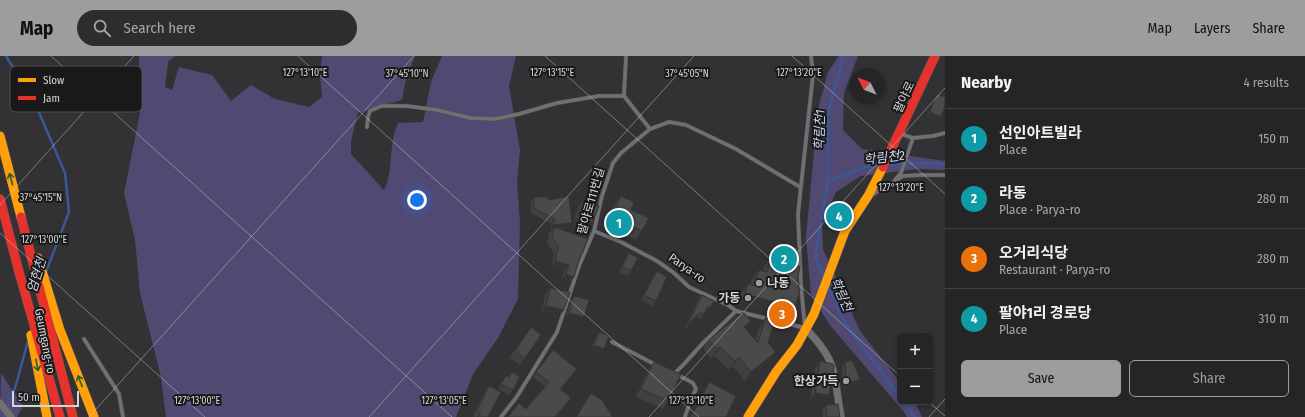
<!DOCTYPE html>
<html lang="en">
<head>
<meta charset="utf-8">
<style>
	body { margin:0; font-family:"Fira Sans Condensed","Noto Sans KR",sans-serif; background:#2e2d2e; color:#f1f3f6 }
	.controls { position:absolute; right:12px; bottom:12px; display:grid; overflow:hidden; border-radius:6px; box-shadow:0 2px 6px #0003 }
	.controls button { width:36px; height:36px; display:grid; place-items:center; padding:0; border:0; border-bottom:1px solid #424243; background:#262526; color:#f1f3f6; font:20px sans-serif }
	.compass { position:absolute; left:849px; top:12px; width:36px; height:36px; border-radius:50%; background:#262526; box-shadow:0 2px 6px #0003; rotate:312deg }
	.scale { position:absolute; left:12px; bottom:10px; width:67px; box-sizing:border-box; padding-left:4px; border:2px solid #d6d5d7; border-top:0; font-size:11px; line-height:14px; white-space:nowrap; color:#d6d5d7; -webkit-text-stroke:3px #19191a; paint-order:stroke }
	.you { position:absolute; left:417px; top:144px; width:14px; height:14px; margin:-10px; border:3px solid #fff; border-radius:50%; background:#1a73e8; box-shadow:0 0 0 6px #1a73e833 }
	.badge { display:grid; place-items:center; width:26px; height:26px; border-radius:50%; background:#9d9c9e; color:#fff; font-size:13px; font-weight:700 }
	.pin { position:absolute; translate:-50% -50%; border:2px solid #fff; box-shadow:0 1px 4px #0006 }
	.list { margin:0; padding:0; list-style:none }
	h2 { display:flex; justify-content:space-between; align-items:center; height:52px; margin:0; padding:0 16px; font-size:17px }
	h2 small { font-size:13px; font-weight:400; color:#a4a5a7 }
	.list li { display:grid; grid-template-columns:26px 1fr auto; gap:12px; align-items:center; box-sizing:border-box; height:60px; padding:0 16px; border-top:1px solid #424243 }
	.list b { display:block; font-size:15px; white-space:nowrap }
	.list p { margin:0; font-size:13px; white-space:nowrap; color:#a4a5a7 }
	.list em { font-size:13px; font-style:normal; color:#a4a5a7 }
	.actions { display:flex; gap:8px; padding:12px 16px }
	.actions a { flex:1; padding:9px 0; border:1px solid #9d9c9e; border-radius:6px; text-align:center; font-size:14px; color:#9d9c9e }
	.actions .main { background:#9d9c9e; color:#111 }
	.icon { flex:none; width:22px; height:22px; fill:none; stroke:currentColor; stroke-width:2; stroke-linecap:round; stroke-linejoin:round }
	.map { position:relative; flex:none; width:945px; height:361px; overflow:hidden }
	header { display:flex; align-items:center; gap:24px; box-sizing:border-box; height:56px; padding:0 20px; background:#9d9c9e; color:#111 }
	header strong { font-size:19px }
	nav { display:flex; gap:22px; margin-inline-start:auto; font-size:14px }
	.search { width:280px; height:36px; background:#2e2d2e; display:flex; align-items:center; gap:10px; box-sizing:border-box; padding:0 14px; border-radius:22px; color:#a4a5a7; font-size:15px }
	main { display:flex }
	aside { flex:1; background:#262526 }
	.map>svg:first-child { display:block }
	.green { fill:#514971 }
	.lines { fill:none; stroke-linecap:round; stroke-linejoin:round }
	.stream { stroke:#3a5898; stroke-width:2.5 }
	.lane-casing { stroke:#4f4e50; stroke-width:4.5 }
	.street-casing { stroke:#4f4e50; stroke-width:8 }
	.slow-casing { stroke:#4f4e50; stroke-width:10 }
	.jam-casing { stroke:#4f4e50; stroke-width:10 }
	.lane { stroke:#706f71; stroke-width:3.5 }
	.street { stroke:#706f71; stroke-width:7 }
	.slow { stroke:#ff9f0a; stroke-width:9 }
	.jam { stroke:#e5322d; stroke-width:9 }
	.wall { fill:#404040 }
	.shaded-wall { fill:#343434 }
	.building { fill:#4a4a4b; stroke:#343434 }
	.oneway { stroke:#235f35 }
	.ticks { fill:none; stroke:#d6d5d7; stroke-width:1; stroke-opacity:0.45 }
	.poi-dot { fill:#9d9c9e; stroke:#19191a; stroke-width:1.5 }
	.labels { text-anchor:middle; stroke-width:4; stroke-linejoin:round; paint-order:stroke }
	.street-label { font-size:12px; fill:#d6d5d7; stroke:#19191a }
	.poi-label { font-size:12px; font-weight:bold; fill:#d6d5d7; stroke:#19191a; text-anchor:end }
	.water-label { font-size:13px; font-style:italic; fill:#cdd7eb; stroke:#19191a }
	.key { fill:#19191a; stroke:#525153; stroke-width:1 }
	.key-label { font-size:11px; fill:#d6d5d7 }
	.ticks-label { font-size:10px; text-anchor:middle; fill:#d6d5d7; stroke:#19191a; stroke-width:4; stroke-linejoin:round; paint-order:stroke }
</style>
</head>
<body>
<header>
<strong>Map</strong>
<div class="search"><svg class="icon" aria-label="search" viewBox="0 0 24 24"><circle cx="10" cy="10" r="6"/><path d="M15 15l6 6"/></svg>Search here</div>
<nav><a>Map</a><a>Layers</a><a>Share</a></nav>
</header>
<main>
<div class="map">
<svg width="945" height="361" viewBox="0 0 945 361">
	<rect width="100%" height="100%" fill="#323133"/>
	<g class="green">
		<path d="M139 0H175L168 6 165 31 172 34 179 11 212 19 231 45 251 29 275 43 309 51 322 41 320 18 322 0H415L406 23 402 44 358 57 351 85V98L384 134C394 114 388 89 398 67L423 66 431 26 442 0H516L509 30 520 94 517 127 520 166 518 243 498 282 473 318 456 361H166L161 321 140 237 135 184 124 137 140 57Z"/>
		<polygon points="839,0 858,0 844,37 843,74 862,93 945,105 945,114 917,113 861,120 836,136 822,168 823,193 860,275 900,326 900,346 915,346 922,361 907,361 904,356 829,268 811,238 806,181 818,53 828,16"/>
		<polygon points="1,317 23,350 17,361 0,361"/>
	</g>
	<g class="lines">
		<g class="stream">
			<polyline points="6,0 34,45 65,117 69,156 46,216"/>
			<polyline points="888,109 922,107 945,108"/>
			<polyline points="828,126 865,111 881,110"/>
			<polyline points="824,222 815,201 828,126 828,58 843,0"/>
			<polyline points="828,230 845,267 900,341"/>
			<polyline points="904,346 915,361"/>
			<polyline points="4,361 16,329 28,285"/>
		</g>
		<g class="lane-casing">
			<g id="lane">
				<polyline points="626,0 624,40 650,73"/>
				<polyline points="367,71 368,61 370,55 381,50 407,50 437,54 470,62 495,63 519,58 557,47 599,40 624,40"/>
				<polyline points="901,78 913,82 933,80 945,77"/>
				<polyline points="895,124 901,117 913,82"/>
				<polyline points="872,139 903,120 920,119 945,119"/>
				<polyline points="594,175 621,186 657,205 674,217 689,231 728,249 736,255 805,272 801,230 798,158 813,19 811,0"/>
				<polyline points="84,283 119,338 123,361"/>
				<polyline points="612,286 656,309"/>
				<polyline points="673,316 675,317 684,308 703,287 736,255"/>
				<polyline points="676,318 693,327 696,333 690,345 685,361"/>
				<polyline points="501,361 516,342 557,276 579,210 594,175 602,140 613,107 621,97 650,73 669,66 686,69 736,93 800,131"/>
			</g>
		</g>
		<g class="street-casing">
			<g id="street">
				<path d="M805 272C816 283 829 298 833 314 837 329 838 346 841 361"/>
				<polyline points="0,347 11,361"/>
			</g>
		</g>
		<g class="slow-casing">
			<g id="slow">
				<polyline points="0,80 21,161"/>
				<polyline points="38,202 60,274 94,361"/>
				<polyline points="31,279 47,361"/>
				<polyline points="748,361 776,316 797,289 814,258 845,175 868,140 883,111"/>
			</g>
		</g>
		<g class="jam-casing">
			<g id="jam">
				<polyline points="883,111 935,0"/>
				<polyline points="0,143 19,216"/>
				<polyline points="21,161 73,361"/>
				<polyline points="19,216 60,361"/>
			</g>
		</g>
		<use href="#lane" class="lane"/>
		<use href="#street" class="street"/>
		<use href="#slow" class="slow"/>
		<use href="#jam" class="jam"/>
	</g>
	<g class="wall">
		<polygon points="937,38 937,66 927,61 934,43"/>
		<polygon points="621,140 631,154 642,175 636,184 604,170 614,149"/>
		<polygon points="534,141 548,144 569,172 560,173 580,202 570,227 561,225 564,215 551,211 554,197 547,188 549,177 552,174 550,174 551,168 531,157 531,146"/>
		<polygon points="582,145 592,166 589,171 573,168 578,150"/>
		<polygon points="847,155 837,168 831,164 835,159"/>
		<polygon points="786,188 793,207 787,264 771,260 772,256 739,247 741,237 748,228 750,229 752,223 759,214 763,215 764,210 771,201 774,202 779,195 781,196"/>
		<polygon points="629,197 631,215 627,220 619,216 625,202"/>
		<polygon points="657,215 656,245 652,250 641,244 653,220"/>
		<polygon points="550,232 558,262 541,257 545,239"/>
		<polygon points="702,239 710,252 707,257 705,256 701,263 697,261 686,272 685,272 698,244"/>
		<polygon points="574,240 580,266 565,262 571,245"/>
		<polygon points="766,261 770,305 745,325 733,310 729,314 714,300 711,302 703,292 709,284 745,273 755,284 760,270"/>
		<polygon points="531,271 541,279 520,309 509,302"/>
		<polygon points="599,276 601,298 590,294 596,281"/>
		<polygon points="553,294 577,313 561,333 571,342 556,361 508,361 526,353 545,331 533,321"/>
		<polygon points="820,305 824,347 810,344 815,312"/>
		<polygon points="654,306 668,345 663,353 636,341 649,313"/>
		<polygon points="845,306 860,323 856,328 845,332 842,325 842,311"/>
		<polygon points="512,316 513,334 509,339 498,333 506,320 509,321"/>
		<polygon points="709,326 726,361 690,361 704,334"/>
		<polygon points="489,330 488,361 475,361 473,360 485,336"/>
		<polygon points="826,349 840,361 823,361 822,354"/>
	</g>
	<g class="shaded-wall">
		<polygon points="930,56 941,61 937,66 927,61"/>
		<polygon points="577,163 592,166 589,171 573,168"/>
		<polygon points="572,167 569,172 553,173 554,171 552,174 550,174 553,169"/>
		<polygon points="555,205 569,209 564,215 551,211"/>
		<polygon points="566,218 574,221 570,227 561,225"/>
		<polygon points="745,238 779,247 772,256 739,247"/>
		<polygon points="546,250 564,254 558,262 541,257"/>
		<polygon points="708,251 710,252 707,257 705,256"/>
		<polygon points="778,251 794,255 787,264 771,260"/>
		<polygon points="700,256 697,261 686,272 689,267"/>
		<polygon points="569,257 584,261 580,266 565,262"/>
		<polygon points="751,265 745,274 744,271"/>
		<polygon points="594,289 604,293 601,298 590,294"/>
		<polygon points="720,291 714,300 711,302 717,293"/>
		<polygon points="776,296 770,305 745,325 751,316"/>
		<polygon points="739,301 733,310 729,314 735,305"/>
		<polygon points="860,323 856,328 845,332 848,327"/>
		<polygon points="815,337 829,339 824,347 810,344"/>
	</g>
	<g class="building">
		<polygon points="937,38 945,41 945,50 941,61 930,56"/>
		<polygon points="569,140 572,167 553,169 555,163 534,152 534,141 548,141 548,144"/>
		<polygon points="621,140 634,146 631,154 649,162 642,175 611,161"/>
		<polygon points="582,145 599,150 592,166 577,163"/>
		<polygon points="846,146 851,150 840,163 835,159"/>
		<polygon points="554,171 588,183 582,198 581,198 574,221 566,218 569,209 555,205 559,190 552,181"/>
		<polygon points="786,188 798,192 793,207 796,207 796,210 800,211 797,225 798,225 798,227 800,228 798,232 800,233 794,255 778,251 779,247 745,238 748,228 754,230 759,214 767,216 771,201 776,202 779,195 782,196"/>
		<polygon points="629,197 638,202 631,215 622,211"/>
		<polygon points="657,215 667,221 656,245 644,239"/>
		<polygon points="550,232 570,236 564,254 546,250"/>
		<polygon points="702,239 714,245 710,252 708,251 704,258 700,256 689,267 688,267"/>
		<polygon points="574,240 589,244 584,261 569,257"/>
		<polygon points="743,256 751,265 744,271 758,287 766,261 775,264 768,287 776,296 751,316 739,301 735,305 720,291 717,293 709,284"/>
		<polygon points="531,271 541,279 525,302 515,295"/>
		<polygon points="599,276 609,280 604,293 594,289"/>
		<polygon points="553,294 577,313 560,333 571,342 555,361 508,361 519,347 526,353 549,326 536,316"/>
		<polygon points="852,304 860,323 848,327 846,320 845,306"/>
		<polygon points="820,305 833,308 834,311 829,339 815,337"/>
		<polygon points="654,306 681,318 668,345 641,333"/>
		<polygon points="512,316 520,321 513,334 501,328 506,320 509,321"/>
		<polygon points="709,326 736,340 726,361 700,361 693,358"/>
		<polygon points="489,330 501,336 488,361 478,361 481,357 477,355"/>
		<polygon points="591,337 602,344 612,360 613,361 576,361"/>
		<polygon points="838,348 840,361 827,361 826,349"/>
	</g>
	<defs><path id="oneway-shaft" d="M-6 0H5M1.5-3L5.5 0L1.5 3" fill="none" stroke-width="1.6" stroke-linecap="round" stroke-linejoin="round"/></defs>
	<g class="oneway">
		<use href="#oneway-shaft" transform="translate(11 123) rotate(-105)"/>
		<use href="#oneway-shaft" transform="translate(37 309) rotate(79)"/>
		<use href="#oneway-shaft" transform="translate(80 325) rotate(-111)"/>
	</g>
	<path class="ticks" d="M51 0 452 361M298 0 699 361M545 0 900 320M792 0 945 138M0 149 134 0M0 177 205 361M929 346 945 360M89 361 414 0M369 361 694 0M649 361 945 32M929 361 945 343"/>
	<g class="poi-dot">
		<circle cx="759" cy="227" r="4"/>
		<circle cx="748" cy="242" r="4"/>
		<circle cx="846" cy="325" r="4"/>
	</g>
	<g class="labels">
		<g class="street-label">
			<text transform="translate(904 41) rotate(-65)" y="4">팔야로</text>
			<text transform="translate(591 145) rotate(-74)" y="4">팔야로111번길</text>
			<text transform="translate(687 212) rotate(35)" y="4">Parya-ro</text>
			<text transform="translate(45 285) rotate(79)" y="4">Geumgang-ro</text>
		</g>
		<g class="poi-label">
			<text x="767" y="231" text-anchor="start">나동</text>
			<text x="740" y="246">가동</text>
			<text x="838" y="329">한상가득</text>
		</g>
		<g class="water-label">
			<text transform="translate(819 74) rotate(-88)" y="5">학림천1</text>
			<text transform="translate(884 101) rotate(-7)" y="5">학림천2</text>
			<text transform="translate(36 219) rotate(-73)" y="5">엄현천</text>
			<text transform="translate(842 238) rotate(66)" y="5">학림천</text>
		</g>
	</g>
	<rect x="10" y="10" width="132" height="46" rx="6" class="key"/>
	<rect x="18" y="22" width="18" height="4" fill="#ff9f0a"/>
	<rect x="18" y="40" width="18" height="4" fill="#e5322d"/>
	<g class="key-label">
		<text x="43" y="28">Slow</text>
		<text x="43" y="46">Jam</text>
	</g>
	<g class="ticks-label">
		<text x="305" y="20">127°13'10"E</text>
		<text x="552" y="20">127°13'15"E</text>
		<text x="799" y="20">127°13'20"E</text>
		<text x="687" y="21">37°45'05"N</text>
		<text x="407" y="21">37°45'10"N</text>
		<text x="901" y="135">127°13'20"E</text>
		<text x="41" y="145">37°45'15"N</text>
		<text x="44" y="187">127°13'00"E</text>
		<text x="197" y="348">127°13'00"E</text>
		<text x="444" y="348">127°13'05"E</text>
		<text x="691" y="348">127°13'10"E</text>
	</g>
</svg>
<div class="controls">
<button>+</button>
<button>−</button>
</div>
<svg class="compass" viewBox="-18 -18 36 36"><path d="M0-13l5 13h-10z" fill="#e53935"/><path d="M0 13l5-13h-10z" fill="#a4a5a7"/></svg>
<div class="scale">50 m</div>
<div class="you"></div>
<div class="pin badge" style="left:619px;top:167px;background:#0f9aa8">1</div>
<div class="pin badge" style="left:784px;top:203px;background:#0f9aa8">2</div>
<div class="pin badge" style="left:782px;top:258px;background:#e8710a">3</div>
<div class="pin badge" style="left:839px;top:160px;background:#0f9aa8">4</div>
</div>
<aside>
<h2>Nearby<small>4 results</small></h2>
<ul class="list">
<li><span class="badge" style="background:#0f9aa8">1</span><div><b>선인아트빌라</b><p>Place</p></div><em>150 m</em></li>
<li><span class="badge" style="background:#0f9aa8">2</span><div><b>라동</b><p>Place · Parya-ro</p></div><em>280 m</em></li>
<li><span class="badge" style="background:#e8710a">3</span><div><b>오거리식당</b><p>Restaurant · Parya-ro</p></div><em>280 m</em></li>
<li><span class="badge" style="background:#0f9aa8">4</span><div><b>팔야1리 경로당</b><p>Place</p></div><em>310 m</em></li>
</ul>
<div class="actions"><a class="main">Save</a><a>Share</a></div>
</aside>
</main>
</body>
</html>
